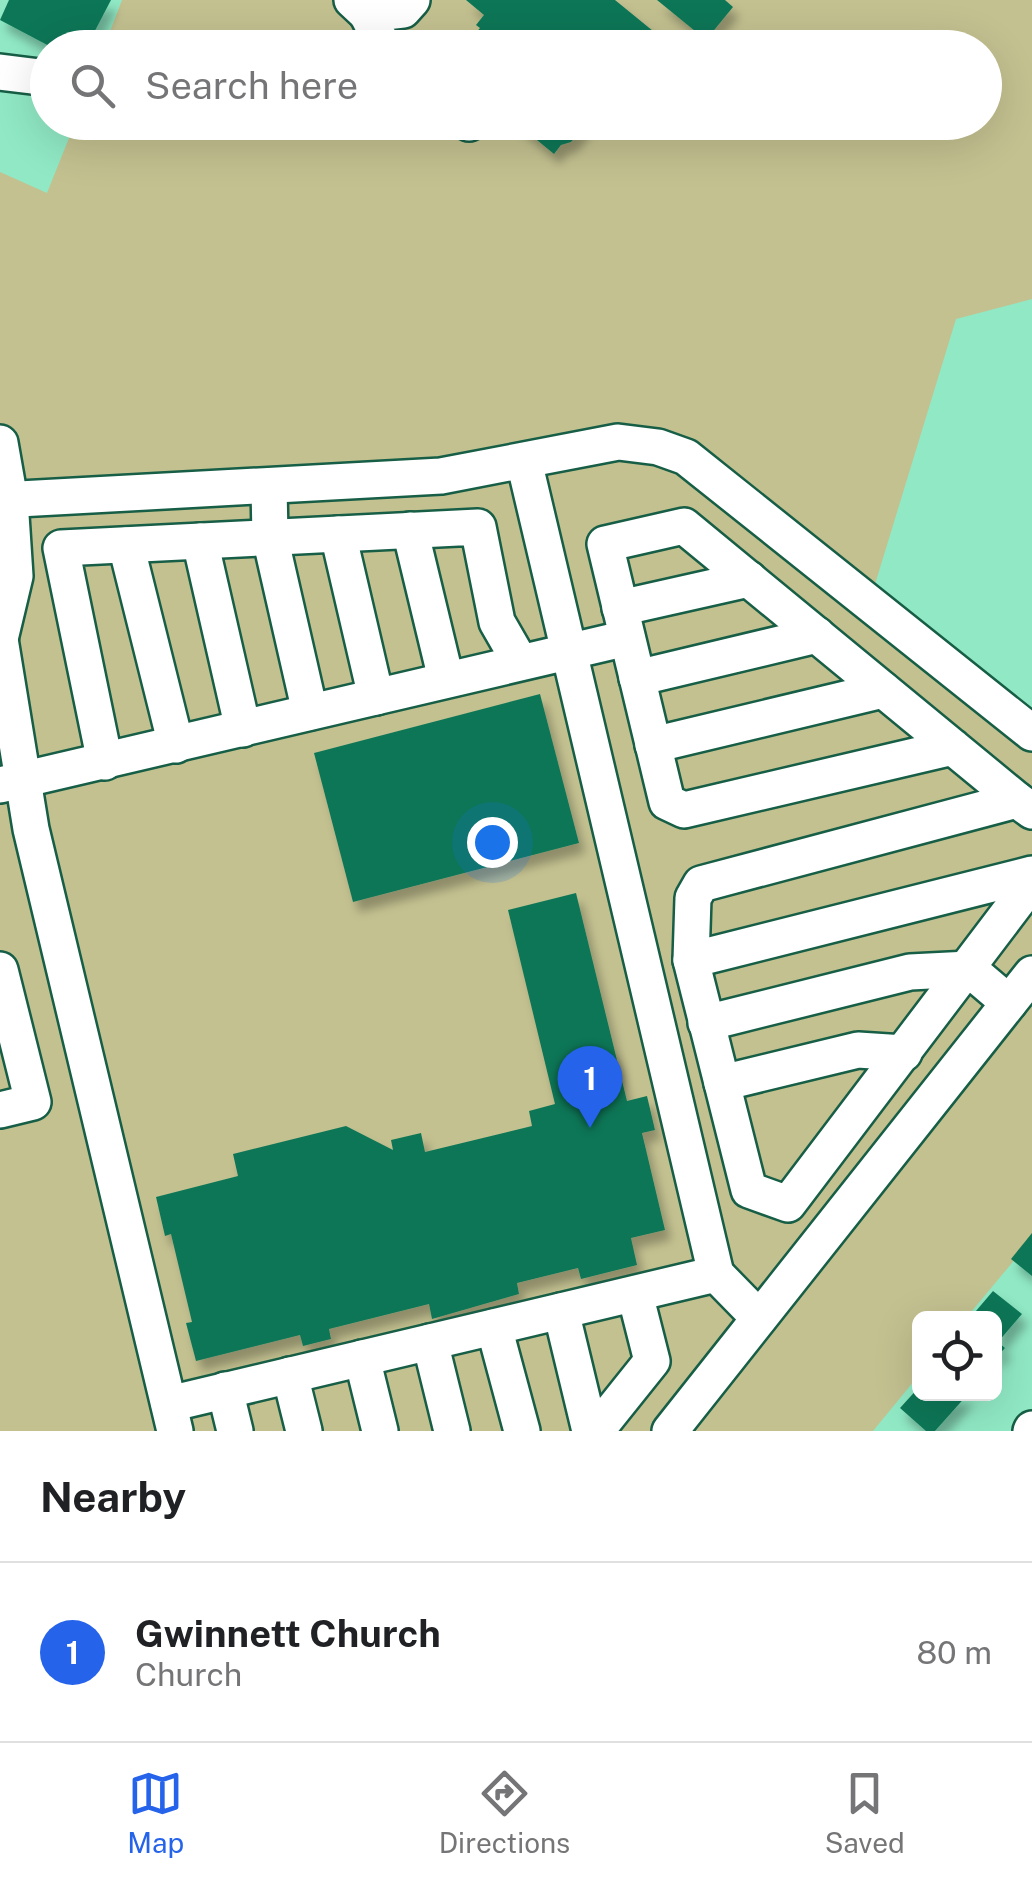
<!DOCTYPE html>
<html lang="en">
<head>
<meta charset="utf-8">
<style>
	body { margin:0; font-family:"Public Sans",sans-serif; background:#f6f6f6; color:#202124 }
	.controls { position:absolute; right:30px; bottom:30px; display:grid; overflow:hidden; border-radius:15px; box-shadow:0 10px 40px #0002 }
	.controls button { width:90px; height:90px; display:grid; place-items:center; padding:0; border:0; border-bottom:2px solid #e0e0e0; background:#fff; color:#202124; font:50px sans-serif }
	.you { position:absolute; left:492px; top:842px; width:35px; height:35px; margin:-25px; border:8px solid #fff; border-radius:50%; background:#1a73e8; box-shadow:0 0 0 15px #1a73e833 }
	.badge { display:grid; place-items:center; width:65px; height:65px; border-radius:50%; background:#2563eb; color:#fff; font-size:32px; font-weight:700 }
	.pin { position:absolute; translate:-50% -82px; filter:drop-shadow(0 2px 5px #0008) }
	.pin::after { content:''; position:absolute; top:52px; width:35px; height:30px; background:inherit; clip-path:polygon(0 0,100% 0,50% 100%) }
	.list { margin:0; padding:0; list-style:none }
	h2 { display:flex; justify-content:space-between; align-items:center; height:130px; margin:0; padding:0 40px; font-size:42px }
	h2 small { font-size:32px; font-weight:400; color:#757577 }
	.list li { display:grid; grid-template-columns:65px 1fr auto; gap:30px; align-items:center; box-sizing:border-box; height:180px; padding:0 40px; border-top:2px solid #e0e0e0 }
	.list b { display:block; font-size:38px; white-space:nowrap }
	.list p { margin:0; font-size:32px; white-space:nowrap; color:#757577 }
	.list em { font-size:32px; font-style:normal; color:#757577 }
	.icon { flex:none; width:55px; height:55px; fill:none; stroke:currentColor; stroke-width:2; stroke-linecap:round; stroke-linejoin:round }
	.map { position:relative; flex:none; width:1032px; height:1431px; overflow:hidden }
	.search { position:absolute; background:#fff; box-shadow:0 10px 40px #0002; left:30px; right:30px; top:30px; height:110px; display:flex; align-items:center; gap:25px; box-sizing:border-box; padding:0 35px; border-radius:55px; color:#757577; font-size:38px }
	.sheet { height:310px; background:#fff }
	nav { display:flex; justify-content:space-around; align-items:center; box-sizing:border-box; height:140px; border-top:2px solid #e0e0e0; background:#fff; font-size:28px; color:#757577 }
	nav a { display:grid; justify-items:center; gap:5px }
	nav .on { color:#2563eb }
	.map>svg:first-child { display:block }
	.green { fill:#c3c190 }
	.building { fill:#117657; filter:url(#shadow) }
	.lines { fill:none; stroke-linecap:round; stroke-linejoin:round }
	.minor-casing { stroke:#175e46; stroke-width:40 }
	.minor { stroke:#fff; stroke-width:35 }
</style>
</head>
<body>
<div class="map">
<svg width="1032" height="1431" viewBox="0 0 1032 1431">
	<defs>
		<filter id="shadow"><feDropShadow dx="6" dy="10" stdDeviation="5" flood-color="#0004"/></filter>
	</defs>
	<rect width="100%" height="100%" fill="#90e8c4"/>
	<polygon class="green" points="122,0 1032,0 1032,299 956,319 865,617 1032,747 1032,1239 966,1318 920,1318 919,1375 873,1431 0,1431 0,172 47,193 75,123 984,122 984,48 104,47"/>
	<g class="building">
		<polygon points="9,0 111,0 86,48 53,48 0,20"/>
		<polygon points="466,0 615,0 653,31 645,41 646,48 464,48 480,28 476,25 484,15"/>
		<polygon points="657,0 725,0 733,7 706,40"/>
		<polygon points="515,122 583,122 584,127 571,142 561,145 554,154"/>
		<polygon points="540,694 579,843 353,902 314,753"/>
		<polygon points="576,893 627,1101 647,1096 655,1130 642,1133 665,1230 631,1238 637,1265 581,1279 578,1268 517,1283 519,1294 432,1319 429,1304 329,1329 331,1339 303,1346 300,1335 196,1361 186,1323 192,1322 171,1234 165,1236 156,1197 238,1176 233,1154 346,1126 393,1150 391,1140 421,1133 425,1152 532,1126 529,1111 555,1104 508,910"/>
		<polygon points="1032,1233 1032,1276 1011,1259"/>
		<polygon points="993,1291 1022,1314 998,1342 1005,1348 994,1360 994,1318 970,1318"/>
		<polygon points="920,1386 920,1394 968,1394 935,1431 926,1431 900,1408"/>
	</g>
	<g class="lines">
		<g class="minor-casing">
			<g id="minor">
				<polyline points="352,0 367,14 403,10 412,0"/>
				<polyline points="367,14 384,48"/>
				<polyline points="0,72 48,78"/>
				<polyline points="469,122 469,123"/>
				<polyline points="0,443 10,500 15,576 0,639"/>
				<polyline points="524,461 716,1274"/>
				<polyline points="269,486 270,537 310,712"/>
				<polyline points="0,500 441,476 618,442 658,447 686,457 1032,733"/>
				<polyline points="410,530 446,679"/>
				<polyline points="338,534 376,697"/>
				<polyline points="200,541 243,729"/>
				<polyline points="126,545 176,745"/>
				<polyline points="620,608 749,579"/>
				<polyline points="0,639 31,829 175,1431"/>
				<polyline points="637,678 817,635"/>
				<polyline points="653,745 883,690"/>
				<path d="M953 747 684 810 667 802 605 544 684 526C795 617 906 708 1017 800"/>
				<polyline points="105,762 61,548 478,527 497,622 520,662"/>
				<polyline points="0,785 627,638"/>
				<polyline points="1032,811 1017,800 701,884 693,898 691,960 749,1190 788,1204 1032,882"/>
				<polyline points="691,960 1032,874"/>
				<polyline points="0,970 33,1102 0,1110"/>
				<polyline points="706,1023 910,972 969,969 1009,1003"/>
				<polyline points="722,1083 858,1050 904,1053"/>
				<polyline points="561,1311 590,1431"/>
				<polyline points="494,1327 522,1431"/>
				<polyline points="430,1342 452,1431"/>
				<polyline points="362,1358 380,1431"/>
				<polyline points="290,1375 304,1431"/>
				<polyline points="225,1390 235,1431"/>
				<polyline points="169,1404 716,1274 759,1318"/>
				<polyline points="596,1431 652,1361 635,1294"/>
				<polyline points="670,1431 1032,974"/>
				<polyline points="1031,1431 1032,1429"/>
			</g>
		</g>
		<use href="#minor" class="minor"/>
	</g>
</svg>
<div class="controls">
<button><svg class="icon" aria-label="locate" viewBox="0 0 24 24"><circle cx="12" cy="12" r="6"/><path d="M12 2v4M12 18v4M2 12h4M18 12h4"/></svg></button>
</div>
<div class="you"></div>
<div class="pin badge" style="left:590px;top:1128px">1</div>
<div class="search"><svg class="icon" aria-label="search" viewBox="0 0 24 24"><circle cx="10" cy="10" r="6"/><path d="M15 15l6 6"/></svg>Search here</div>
</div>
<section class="sheet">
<h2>Nearby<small></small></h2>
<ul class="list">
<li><span class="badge">1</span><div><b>Gwinnett Church</b><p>Church</p></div><em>80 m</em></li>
</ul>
</section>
<nav>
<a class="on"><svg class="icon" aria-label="map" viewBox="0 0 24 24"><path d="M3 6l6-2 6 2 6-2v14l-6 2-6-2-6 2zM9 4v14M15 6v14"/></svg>Map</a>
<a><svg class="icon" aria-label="directions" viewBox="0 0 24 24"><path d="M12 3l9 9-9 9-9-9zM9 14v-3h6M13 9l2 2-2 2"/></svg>Directions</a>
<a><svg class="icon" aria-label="saved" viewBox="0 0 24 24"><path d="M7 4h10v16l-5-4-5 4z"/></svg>Saved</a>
</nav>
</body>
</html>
